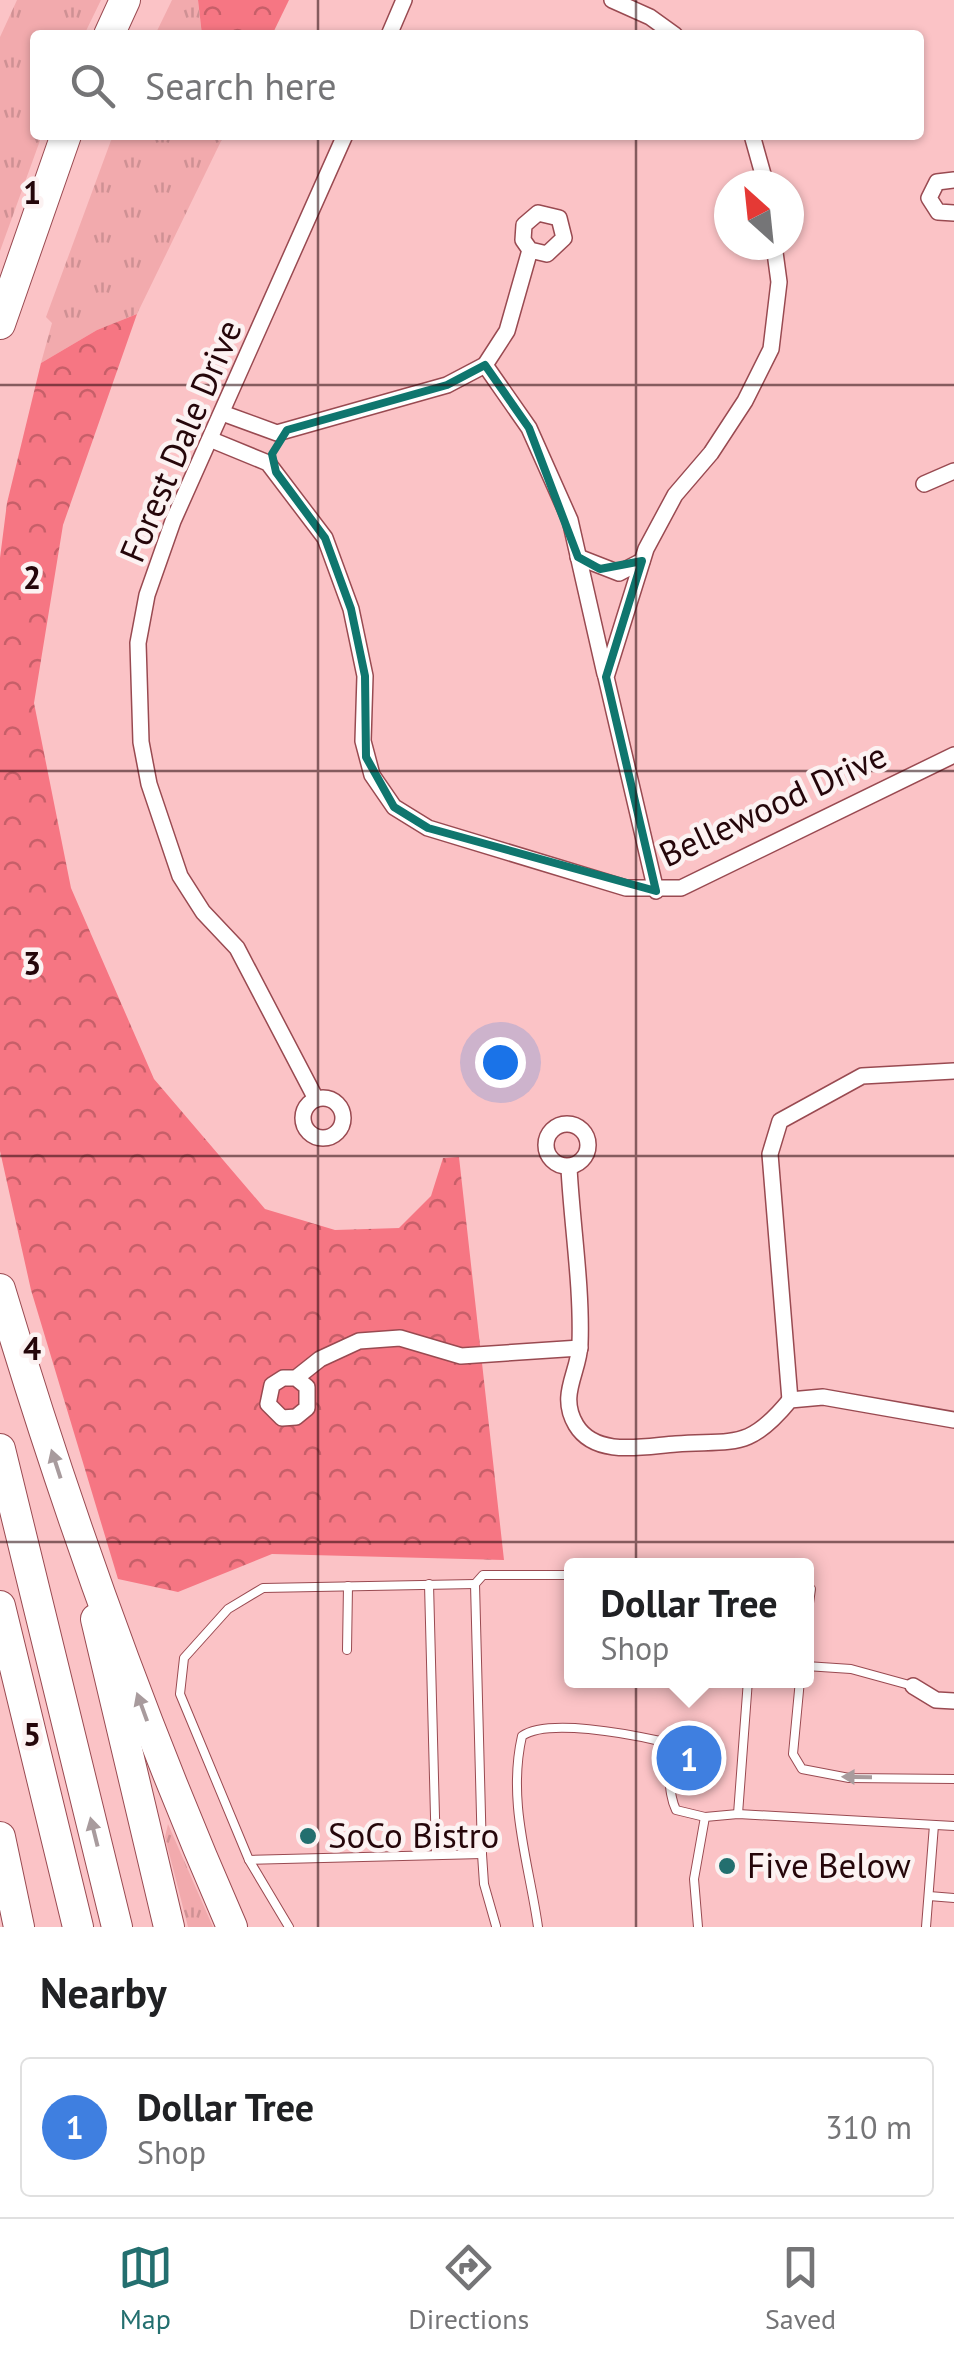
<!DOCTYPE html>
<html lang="en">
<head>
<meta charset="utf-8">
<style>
	body { margin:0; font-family:"PT Sans",sans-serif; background:#f2f2f2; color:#202124 }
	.compass { position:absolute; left:714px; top:170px; width:90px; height:90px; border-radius:50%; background:#fff; box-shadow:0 2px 8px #0004; rotate:333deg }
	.you { position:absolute; left:500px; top:1062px; width:35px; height:35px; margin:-25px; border:8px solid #fff; border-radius:50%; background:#1a73e8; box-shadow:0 0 0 15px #1a73e833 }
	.badge { display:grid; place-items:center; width:65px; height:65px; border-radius:50%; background:#236f6f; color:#fff; font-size:32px; font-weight:700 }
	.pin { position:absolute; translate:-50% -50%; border:5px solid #fff; box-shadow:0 2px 10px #0006 }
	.popup { position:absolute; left:564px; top:1558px; width:250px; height:130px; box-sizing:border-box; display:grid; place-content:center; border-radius:10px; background:#fff; filter:drop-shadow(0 2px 8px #0005); font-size:32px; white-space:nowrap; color:#757577 }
	.popup b { font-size:38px; color:#202124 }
	.popup::after { content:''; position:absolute; left:50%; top:100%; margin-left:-20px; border:20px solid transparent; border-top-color:#fff }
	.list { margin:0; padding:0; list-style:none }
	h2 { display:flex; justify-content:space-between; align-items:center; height:130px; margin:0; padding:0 40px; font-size:42px }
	h2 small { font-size:32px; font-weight:400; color:#757577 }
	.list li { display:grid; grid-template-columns:65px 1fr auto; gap:30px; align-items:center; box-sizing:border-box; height:140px; margin:0 20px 20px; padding:0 20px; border:2px solid #e0e0e0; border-radius:10px }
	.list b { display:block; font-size:38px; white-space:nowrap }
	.list p { margin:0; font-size:32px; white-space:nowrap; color:#757577 }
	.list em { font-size:32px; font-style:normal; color:#757577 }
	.icon { flex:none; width:55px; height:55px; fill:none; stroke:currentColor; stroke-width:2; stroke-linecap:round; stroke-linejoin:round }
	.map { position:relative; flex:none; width:954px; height:1927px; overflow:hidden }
	.search { position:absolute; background:#fff; box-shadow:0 2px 8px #0004; left:30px; right:30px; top:30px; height:110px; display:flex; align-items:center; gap:25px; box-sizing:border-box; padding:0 35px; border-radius:10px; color:#757577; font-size:38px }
	.sheet { height:290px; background:#fff }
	nav { display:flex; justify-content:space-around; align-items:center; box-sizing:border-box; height:140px; border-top:2px solid #e0e0e0; background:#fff; font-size:28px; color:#757577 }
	nav a { display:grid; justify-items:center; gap:5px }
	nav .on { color:#236f6f }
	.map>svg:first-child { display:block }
	.grass { fill:url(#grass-tufts) }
	.forest { fill:url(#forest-crowns) }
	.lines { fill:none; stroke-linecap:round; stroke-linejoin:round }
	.service-casing { stroke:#994a51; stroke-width:10 }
	.minor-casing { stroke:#994a51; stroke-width:18 }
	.motorway-casing { stroke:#994a51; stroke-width:32 }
	.service { stroke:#fff; stroke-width:8 }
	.minor { stroke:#fff; stroke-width:15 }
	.motorway { stroke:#fff; stroke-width:30 }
	.oneway { fill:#a89b9d }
	.marked { fill:none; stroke:#0f766e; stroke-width:8; stroke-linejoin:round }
	.grid { fill:none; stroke:#25060a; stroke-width:2.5; stroke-opacity:0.55 }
	.poi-dot { fill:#236f6f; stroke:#fcf2f2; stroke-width:4 }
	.labels { text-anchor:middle; stroke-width:9; stroke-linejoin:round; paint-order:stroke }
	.street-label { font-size:35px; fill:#25060a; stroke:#fcf2f2 }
	.poi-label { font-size:35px; fill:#25060a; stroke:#fcf2f2; text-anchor:start }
	.grid-label { font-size:32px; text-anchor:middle; font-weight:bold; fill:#25060a; stroke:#fcf2f2; stroke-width:9; stroke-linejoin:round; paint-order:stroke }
</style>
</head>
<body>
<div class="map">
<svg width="954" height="1927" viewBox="0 0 954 1927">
	<defs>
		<pattern id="grass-tufts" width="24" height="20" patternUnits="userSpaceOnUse" patternTransform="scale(2.5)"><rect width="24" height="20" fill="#f2aaad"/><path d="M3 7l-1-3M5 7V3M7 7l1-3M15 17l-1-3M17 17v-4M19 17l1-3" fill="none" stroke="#cf9194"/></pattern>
		<pattern id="forest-crowns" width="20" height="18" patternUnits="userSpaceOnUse" patternTransform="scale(2.5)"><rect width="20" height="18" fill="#f67683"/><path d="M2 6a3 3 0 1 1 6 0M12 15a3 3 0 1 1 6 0" fill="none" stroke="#c75f69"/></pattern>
	</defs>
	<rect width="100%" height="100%" fill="#fbc3c6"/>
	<g class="grass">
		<polygon points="17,0 101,0 84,35 35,35 35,135 42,135 0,251 0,37"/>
		<polygon points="172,0 198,0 202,35 155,35"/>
		<polygon points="113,135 224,135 137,314 97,330 41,363 52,323 46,317"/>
		<polygon points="168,1824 213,1927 188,1927 165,1837"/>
	</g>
	<g class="forest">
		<polygon points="198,0 289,0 272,35 202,35"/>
		<polygon points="137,314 63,525 34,703 71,888 154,1079 265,1209 335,1230 399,1228 431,1196 443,1158 459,1157 504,1560 272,1554 178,1592 118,1579 31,1290 0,1151 0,558 7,503 41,363 97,330"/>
	</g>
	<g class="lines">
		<g class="service-casing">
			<g id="service">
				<polyline points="429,1584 436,1855"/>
				<polyline points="475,1584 263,1588 228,1609 184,1658 180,1694 249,1860 482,1854"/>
				<polyline points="806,1624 811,1589"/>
				<polyline points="347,1650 348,1586"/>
				<polyline points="806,1666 851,1669 913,1686"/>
				<polyline points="800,1680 793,1754 802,1769 849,1778 954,1779"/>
				<polyline points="738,1814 748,1680"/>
				<polyline points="249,1860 289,1927"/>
				<polyline points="929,1896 954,1898"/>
				<polyline points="496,1926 484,1884 482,1854 475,1584 483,1575 572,1575"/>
				<path d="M538 1927C529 1863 507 1802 522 1736 547 1718 629 1734 660 1741 674 1763 665 1787 676 1810L705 1817"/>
				<polyline points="698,1927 694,1879 705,1817 738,1814 954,1826"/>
				<polyline points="926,1927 934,1825"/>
			</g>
		</g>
		<g class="minor-casing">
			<g id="minor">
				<polyline points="612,0 650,17 675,35"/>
				<polyline points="389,35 404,0"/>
				<polyline points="752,135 766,185"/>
				<polyline points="954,180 937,182 929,198 938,212 954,213"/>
				<polyline points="485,365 529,428 570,520 605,674"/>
				<polyline points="225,414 277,433 447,385 485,365 507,331 530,250 523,240 524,225 538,213 559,218 564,238 547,254 530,250"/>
				<polyline points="212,440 268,463 325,538 351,609 365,676 363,741 372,775 394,807 428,828 626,888 681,888 954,755"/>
				<polyline points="924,484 954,471"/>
				<polyline points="578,557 619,573 642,561"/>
				<polyline points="656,891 606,677 646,549 675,495 711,453 745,401 771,349 779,282 774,245"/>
				<circle cx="323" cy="1118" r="20"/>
				<polyline points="316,1099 237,948 203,912 180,876 149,784 141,742 138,643 147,595 173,521 345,135"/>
				<circle cx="567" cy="1145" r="21"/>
				<path d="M569 1168C572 1225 582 1286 580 1344 579 1373 558 1395 576 1425 596 1458 645 1446 676 1444 736 1440 749 1450 790 1400L823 1397 954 1420"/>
				<polyline points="296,1378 307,1387 307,1408 296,1417 282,1418 268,1404 272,1385 283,1378 296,1378 320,1359 359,1341 400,1338 461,1356 580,1348"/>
				<polyline points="790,1400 770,1154 780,1121 862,1076 954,1071"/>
				<polyline points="913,1686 936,1700 954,1701"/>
			</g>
		</g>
		<g class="motorway-casing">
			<g id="motorway">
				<polyline points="109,35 125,0"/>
				<polyline points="0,324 66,135"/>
				<path d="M0 1289C65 1506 141 1719 232 1927"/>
				<polyline points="0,1449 117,1927"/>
				<polyline points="0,1606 78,1927"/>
				<polyline points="96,1619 169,1927"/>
				<polyline points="0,1837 19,1927"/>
			</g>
		</g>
		<use href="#service" class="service"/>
		<use href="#minor" class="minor"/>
		<use href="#motorway" class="motorway"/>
	</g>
	<defs><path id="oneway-solid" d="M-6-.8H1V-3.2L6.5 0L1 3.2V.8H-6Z" transform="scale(2.5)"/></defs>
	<g class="oneway">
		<use href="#oneway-solid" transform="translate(56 1464) rotate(-108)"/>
		<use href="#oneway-solid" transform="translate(142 1707) rotate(-110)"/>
		<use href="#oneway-solid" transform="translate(857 1777) rotate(-179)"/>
		<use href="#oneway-solid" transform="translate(94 1832) rotate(-104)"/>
	</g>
	<path class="marked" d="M485 365 529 428 578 557 600 569 642 561 606 677 656 891 428 828 394 807 366 757 365 676 351 609 325 538 276 472 272 454 287 430 447 385Z"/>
	<path class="grid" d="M318 0V35M636 0V35M318 135V1927M636 135V1927M0 385H954M0 771H954M0 1156H954M0 1542H954"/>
	<g class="poi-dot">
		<circle cx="308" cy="1836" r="10"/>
		<circle cx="727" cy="1866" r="10"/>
	</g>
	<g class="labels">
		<g class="street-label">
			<text transform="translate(181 441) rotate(-67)" y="12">Forest Dale Drive</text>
			<text transform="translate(773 805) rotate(-25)" y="12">Bellewood Drive</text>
		</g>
		<g class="poi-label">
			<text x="328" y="1848">SoCo Bistro</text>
			<text x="747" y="1878">Five Below</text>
		</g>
	</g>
	<g class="grid-label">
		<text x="32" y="204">1</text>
		<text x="32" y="589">2</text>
		<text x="32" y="975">3</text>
		<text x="32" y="1360">4</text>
		<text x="32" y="1746">5</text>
	</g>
</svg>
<svg class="compass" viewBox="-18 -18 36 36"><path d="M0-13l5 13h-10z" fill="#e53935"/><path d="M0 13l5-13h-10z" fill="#757577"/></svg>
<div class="you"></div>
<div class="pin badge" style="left:689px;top:1758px;background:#3f7fe0">1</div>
<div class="popup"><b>Dollar Tree</b>Shop</div>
<div class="search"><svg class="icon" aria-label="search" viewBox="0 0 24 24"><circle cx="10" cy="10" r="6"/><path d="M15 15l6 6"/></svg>Search here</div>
</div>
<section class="sheet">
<h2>Nearby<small></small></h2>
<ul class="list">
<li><span class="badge" style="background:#3f7fe0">1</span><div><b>Dollar Tree</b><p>Shop</p></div><em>310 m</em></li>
</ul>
</section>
<nav>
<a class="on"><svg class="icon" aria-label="map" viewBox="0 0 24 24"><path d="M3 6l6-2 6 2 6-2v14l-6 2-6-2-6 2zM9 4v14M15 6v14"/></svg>Map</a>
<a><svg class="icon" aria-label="directions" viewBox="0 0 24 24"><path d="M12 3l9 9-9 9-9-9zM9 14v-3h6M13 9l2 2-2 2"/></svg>Directions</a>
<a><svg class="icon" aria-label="saved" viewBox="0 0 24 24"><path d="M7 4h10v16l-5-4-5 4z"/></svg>Saved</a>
</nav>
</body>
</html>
